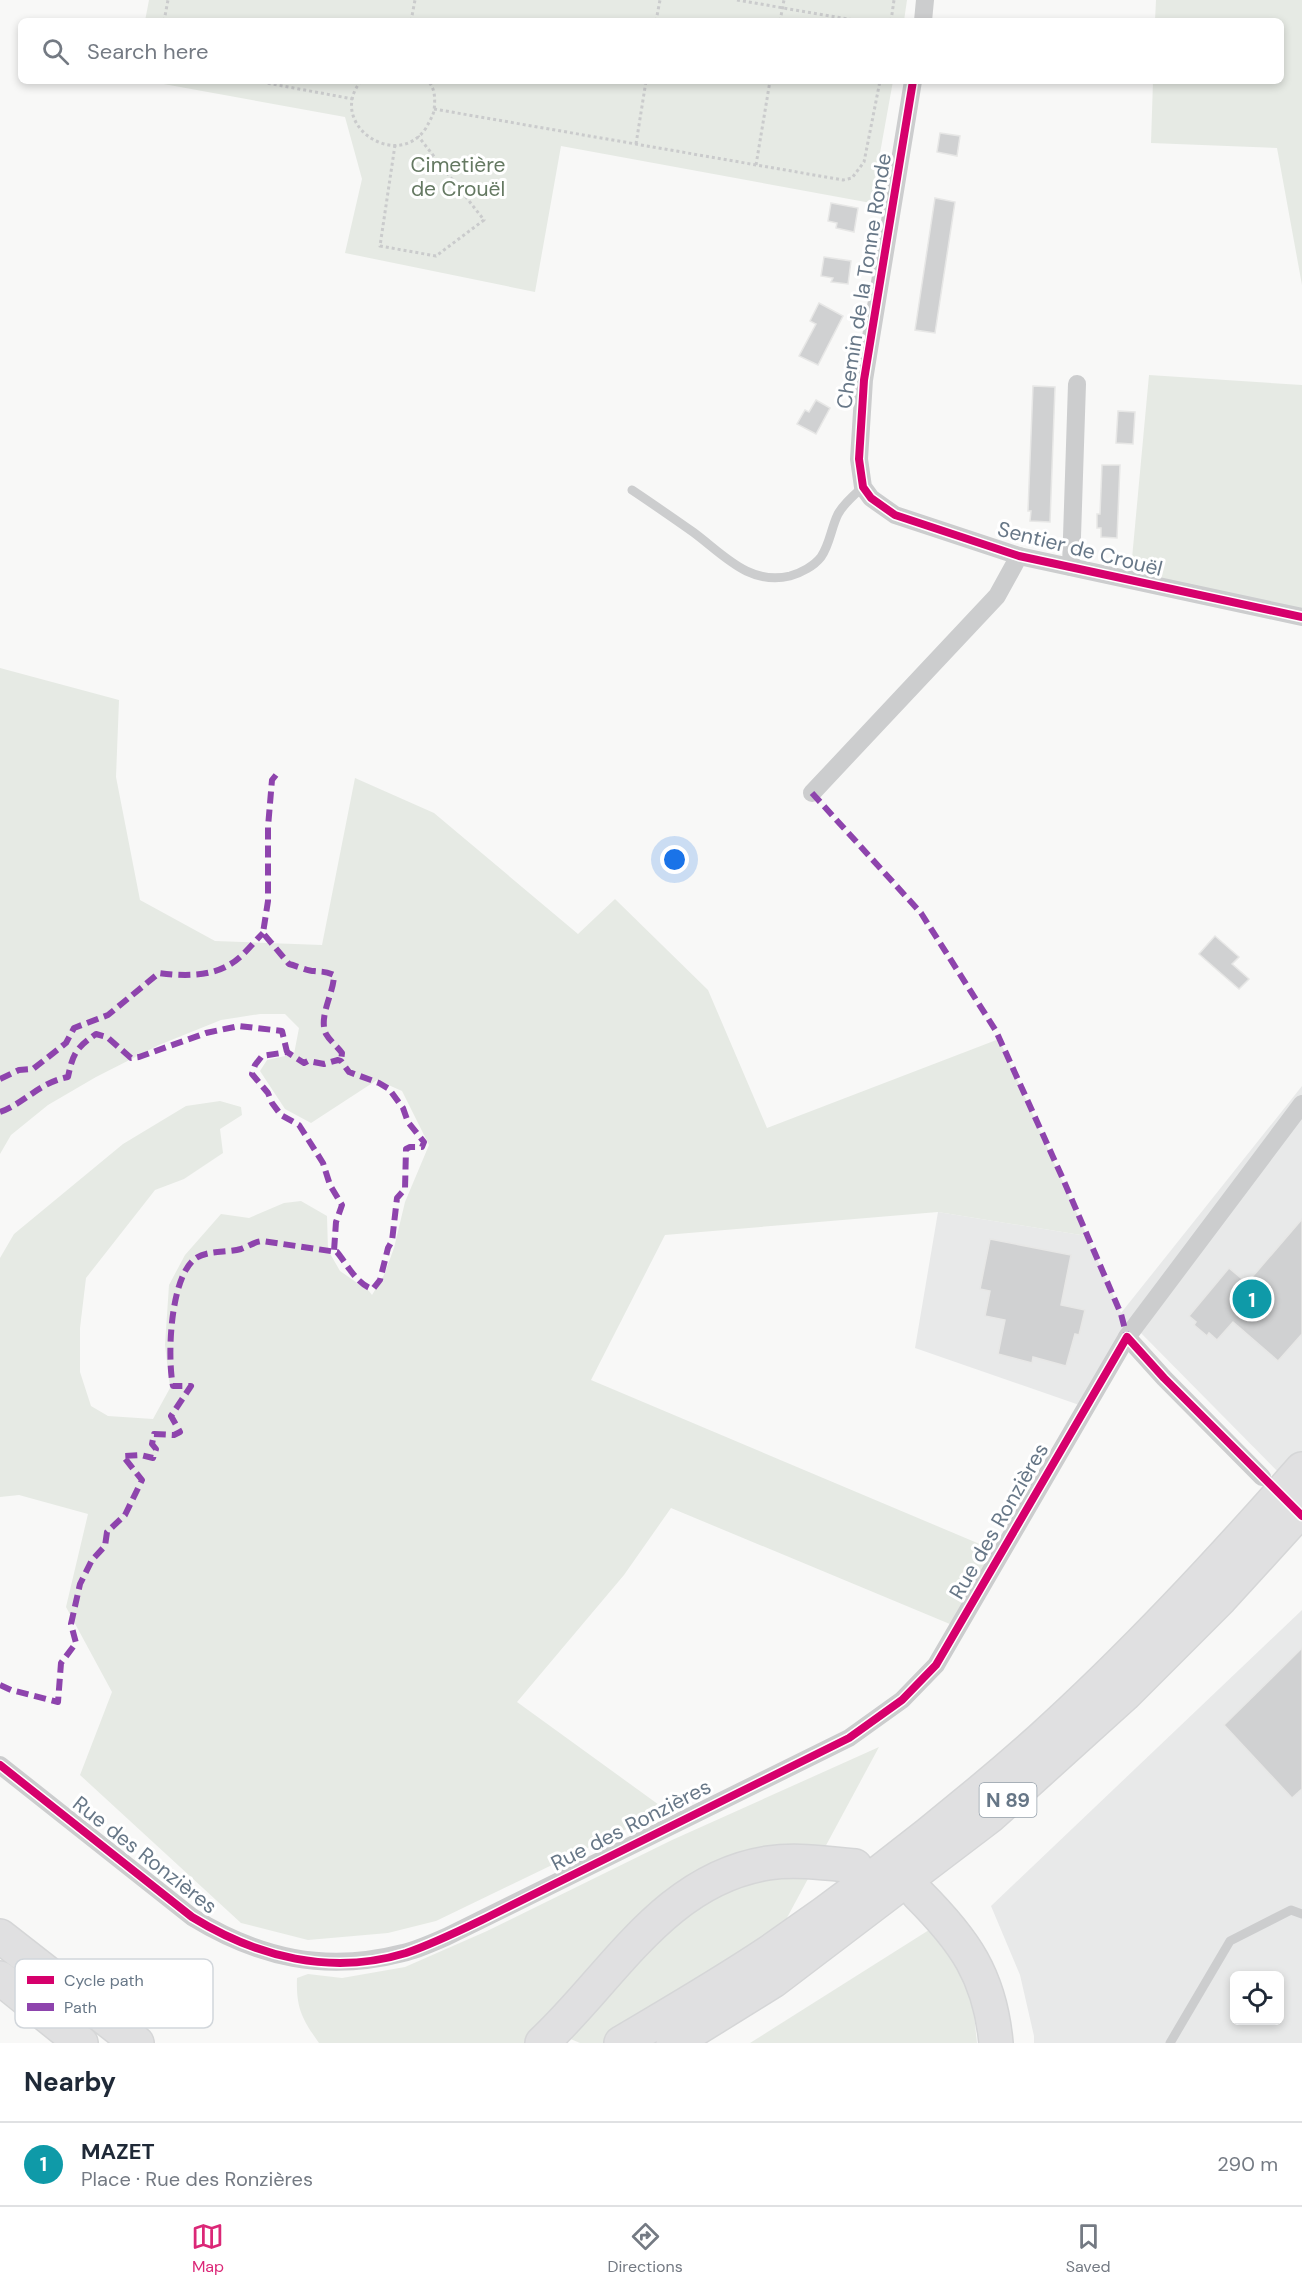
<!DOCTYPE html>
<html lang="en">
<head>
<meta charset="utf-8">
<style>
	body { margin:0; font-family:"DM Sans",sans-serif; background:#f2f2f3; color:#1f2937 }
	.controls { position:absolute; right:18px; bottom:18px; display:grid; overflow:hidden; border-radius:9px; box-shadow:0 3px 9px #0003 }
	.controls button { width:54px; height:54px; display:grid; place-items:center; padding:0; border:0; border-bottom:2px solid #e0e1e3; background:#fff; color:#1f2937; font:30px sans-serif }
	.you { position:absolute; left:675px; top:860px; width:21px; height:21px; margin:-15px; border:4px solid #fff; border-radius:50%; background:#1a73e8; box-shadow:0 0 0 9px #1a73e833 }
	.badge { display:grid; place-items:center; width:39px; height:39px; border-radius:50%; background:#db2777; color:#fff; font-size:20px; font-weight:700 }
	.pin { position:absolute; translate:-50% -50%; border:3px solid #fff; box-shadow:0 2px 6px #0006 }
	.list { margin:0; padding:0; list-style:none }
	h2 { display:flex; justify-content:space-between; align-items:center; height:78px; margin:0; padding:0 24px; font-size:26px }
	h2 small { font-size:20px; font-weight:400; color:#747a83 }
	.list li { display:grid; grid-template-columns:39px 1fr auto; gap:18px; align-items:center; box-sizing:border-box; height:84px; padding:0 24px; border-top:2px solid #e0e1e3 }
	.list b { display:block; font-size:22px; white-space:nowrap }
	.list p { margin:0; font-size:20px; white-space:nowrap; color:#747a83 }
	.list em { font-size:20px; font-style:normal; color:#747a83 }
	.icon { flex:none; width:33px; height:33px; fill:none; stroke:currentColor; stroke-width:2; stroke-linecap:round; stroke-linejoin:round }
	.map { position:relative; flex:none; width:1302px; height:2043px; overflow:hidden }
	.search { position:absolute; background:#fff; box-shadow:0 3px 9px #0003; left:18px; right:18px; top:18px; height:66px; display:flex; align-items:center; gap:15px; box-sizing:border-box; padding:0 21px; border-radius:9px; color:#747a83; font-size:22px }
	.sheet { height:162px; background:#fff }
	nav { display:flex; justify-content:space-around; align-items:center; box-sizing:border-box; height:84px; border-top:2px solid #e0e1e3; background:#fff; font-size:16px; color:#747a83 }
	nav a { display:grid; justify-items:center; gap:3px }
	nav .on { color:#db2777 }
	.map>svg:first-child { display:block }
	.built { fill:#e8e9e9; fill-rule:evenodd }
	.green { fill:#e6eae4 }
	.building { fill:#d0d1d2; stroke:#e7e7e6; stroke-width:1.5 }
	.lines { fill:none; stroke-linecap:round; stroke-linejoin:round }
	.motorway-casing { stroke:#d5d6d7; stroke-width:36 }
	.path { stroke:#cacbcc; stroke-width:3; stroke-dasharray:3 3; stroke-linecap:butt }
	.service { stroke:#cccdce; stroke-width:9 }
	.minor { stroke:#cccdce; stroke-width:18 }
	.motorway { stroke:#e0e0e1; stroke-width:33 }
	.quiet { stroke:#8e44ad; stroke-width:6; stroke-dasharray:12 6; stroke-linecap:butt }
	.cycleway-casing { stroke:#fff; stroke-width:11 }
	.cycleway { stroke:#d6006c; stroke-width:8 }
	.labels { text-anchor:middle; stroke-width:6; stroke-linejoin:round; paint-order:stroke }
	.shield { fill:#fff; stroke:#95a0ab; stroke-width:1.5 }
	.shield-label { font-size:20px; font-weight:bold; fill:#677787 }
	.park-label { font-size:21px; fill:#657962; stroke:#fff }
	.street-label { font-size:21px; fill:#677787; stroke:#fff }
	.key { fill:#fff; stroke:#d1d6db; stroke-width:1.5 }
	.key-label { font-size:16px; fill:#677787 }
</style>
</head>
<body>
<div class="map">
<svg width="1302" height="2043" viewBox="0 0 1302 2043">
	<rect width="100%" height="100%" fill="#f8f8f7"/>
	<g class="built">
		<polygon points="1302,1086 1302,1456 1283,1477 1137,1329 1088,1408 915,1348 938,1212 1087,1236 1121,1313"/>
		<path d="M1302 1610V2043H1034V2036L1020 1975 991 1906ZM1234 1976H1280V2020H1234Z"/>
	</g>
	<g class="green">
		<polygon points="149,0 907,0 904,21 145,21"/>
		<polygon points="1156,0 1302,0 1302,285 1277,148 1151,143 1153,81 1281,81 1281,21 1155,21"/>
		<polygon points="147,81 893,81 871,203 561,146 535,292 345,253 362,179 345,117"/>
		<polygon points="1149,375 1302,385 1302,617 1130,580"/>
		<polygon points="0,668 119,700 116,777 140,900 215,941 322,945 355,778 434,813 578,934 615,899 708,990 767,1128 999,1039 1087,1236 938,1212 665,1235 591,1380 1001,1553 957,1627 671,1508 624,1575 517,1702 666,1810 436,1921 388,1933 308,1940 241,1923 80,1775 112,1692 66,1607 88,1514 19,1495 0,1497 0,1258 14,1234 123,1144 186,1106 220,1101 241,1107 242,1115 220,1129 223,1153 184,1179 155,1190 86,1278 80,1328 80,1372 91,1406 108,1416 153,1419 170,1388 165,1345 169,1285 185,1255 221,1214 249,1218 284,1203 301,1201 327,1216 328,1250 340,1271 369,1291 372,1295 384,1275 394,1248 405,1202 429,1145 402,1091 377,1080 311,1123 285,1109 260,1071 267,1060 294,1054 299,1028 285,1014 260,1014 221,1020 159,1045 96,1077 48,1105 11,1135 0,1154"/>
		<path d="M879 1747 768 1953 620 2043H580L554 2032 542 2043H319C302 2019 296 2008 297 1978L308 1974 342 1978 405 1967 487 1931 672 1840Z"/>
		<polygon points="929,1930 971,1986 977,2043 750,2043"/>
	</g>
	<g class="building">
		<polygon points="940,133 960,136 957,156 937,152"/>
		<polygon points="935,198 955,202 935,333 915,330"/>
		<polygon points="831,203 858,208 854,232 836,228 837,223 828,221"/>
		<polygon points="824,257 851,261 848,284 831,282 833,278 821,276"/>
		<polygon points="819,303 843,316 818,365 799,356 816,324 810,321"/>
		<polygon points="1033,386 1055,387 1050,522 1030,521 1031,511 1028,511"/>
		<polygon points="816,400 830,408 816,434 797,424 805,410 809,412"/>
		<polygon points="1118,411 1135,412 1133,444 1116,443"/>
		<polygon points="1102,465 1120,465 1117,538 1101,537 1101,528 1097,528 1097,514 1100,514"/>
		<polygon points="1215,936 1239,957 1232,964 1249,979 1239,989 1199,954"/>
		<polygon points="1302,1219 1302,1334 1278,1361 1233,1322 1217,1340 1209,1333 1207,1336 1194,1325 1196,1322 1189,1316 1229,1268 1247,1283"/>
		<polygon points="990,1239 1071,1255 1061,1305 1085,1310 1079,1335 1075,1334 1066,1366 1033,1357 1032,1363 998,1354 1005,1320 985,1316 990,1291 980,1289"/>
		<polygon points="1302,1648 1302,1789 1292,1798 1224,1725"/>
	</g>
	<g class="lines">
		<g class="motorway-casing">
			<g id="motorway">
				<path d="M918 1894C964 1940 990 1976 996 2043"/>
				<polyline points="0,1936 137,2043"/>
				<polyline points="0,1978 81,2043"/>
				<path d="M542 2043C612 1978 664 1879 768 1863 796 1859 826 1863 855 1866"/>
				<path d="M621 2043C670 2014 720 1985 768 1953 863 1888 954 1816 1040 1740 1133 1656 1219 1563 1302 1469"/>
				<polyline points="673,2043 773,1981 990,1816 1124,1695 1221,1598 1302,1509"/>
			</g>
		</g>
		<g class="path">
			<polyline points="737,0 859,21"/>
			<polyline points="164,21 168,0"/>
			<polyline points="411,21 415,0"/>
			<polyline points="656,21 660,0"/>
			<polyline points="780,21 784,0"/>
			<polyline points="891,21 894,0"/>
			<polyline points="256,81 353,99"/>
			<path d="M361 81C326 124 397 172 426 128 429 122 432 118 434 111 435 101 436 89 428 81"/>
			<polyline points="434,109 843,180 852,178 864,162 880,81"/>
			<polyline points="636,144 646,81"/>
			<polyline points="395,145 380,246 436,256 484,220 418,136"/>
			<polyline points="756,165 770,81"/>
		</g>
		<g class="service">
			<path d="M632 490C653 504 673 518 693 532 723 554 749 586 790 576 801 573 814 566 821 557 830 544 831 528 838 514 844 503 854 495 863 487"/>
			<polyline points="1170,2043 1230,1941 1291,1910 1302,1914"/>
		</g>
		<g class="minor">
			<polyline points="923,21 925,0"/>
			<polyline points="913,81 864,380 859,459 863,487 871,498 895,515 1019,556 1302,617"/>
			<polyline points="1071,567 1077,384"/>
			<polyline points="812,793 997,596 1019,556"/>
			<polyline points="1127,1337 1164,1378 1262,1477"/>
			<path d="M0 1765 192 1917C259 1958 325 1973 403 1953 417 1950 432 1943 446 1937L849 1738 902 1700 936 1665 1127 1337 1302 1104"/>
		</g>
		<use href="#motorway" class="motorway"/>
		<g class="quiet">
			<path d="M276 775 272 780 268 827V901L263 933 289 964C297 966 308 971 314 971 323 972 325 971 334 975 334 993 318 1017 326 1034 330 1041 337 1046 342 1053L341 1061"/>
			<polyline points="812,793 921,913 996,1031 1063,1179 1121,1314 1127,1337"/>
			<path d="M0 1079 19 1070 33 1069 66 1043 74 1028 108 1015 159 973C181 976 209 977 229 965 242 958 253 943 263 933"/>
			<path d="M0 1112C25 1103 40 1082 68 1077 73 1053 76 1048 96 1034L107 1037 131 1058 139 1057 206 1033 239 1026 282 1031 287 1052 262 1056 255 1065 252 1074 268 1093 272 1103 281 1115 299 1125 323 1163 330 1185 342 1205 336 1222 334 1251"/>
			<path d="M0 1685 11 1690 58 1702 61 1663 76 1643 71 1624 80 1584 92 1560 105 1546 107 1532 125 1515 142 1480 123 1456 141 1455 153 1458 156 1449 152 1444 154 1434 174 1435 180 1432 171 1416 191 1386H173C167 1357 170 1276 196 1258 208 1250 227 1253 241 1249 249 1246 254 1242 262 1241L337 1252C347 1264 357 1285 373 1289L380 1280 388 1248 392 1241 397 1198 405 1189 406 1149 410 1147H422L424 1142 408 1122 403 1108 389 1089 379 1083 349 1072 341 1061 338 1060 324 1064 308 1061 304 1063 287 1052"/>
		</g>
		<g class="cycleway-casing">
			<g id="cycleway">
				<polyline points="913,81 864,380 859,459 863,487 871,498 895,515 1019,556 1302,617"/>
				<path d="M0 1765 192 1917C257 1957 331 1976 406 1953 435 1943 463 1929 490 1916L849 1738 902 1700 936 1665 1127 1337 1164 1378 1302 1516"/>
			</g>
		</g>
		<use href="#cycleway" class="cycleway"/>
	</g>
	<g class="labels">
		<rect class="shield" x="979.5" y="1783" width="57" height="34" rx="4.5"/>
		<g class="shield-label">
			<text x="1008" y="1807">N 89</text>
		</g>
		<g class="park-label">
			<text x="458" y="172">Cimetière<tspan x="458" dy="24">de Crouël</tspan></text>
		</g>
		<g class="street-label">
			<text transform="translate(864 281) rotate(-81)" y="7">Chemin de la Tonne Ronde</text>
			<text transform="translate(1080 549) rotate(14)" y="7">Sentier de Crouël</text>
			<text transform="translate(999 1521) rotate(-60)" y="7">Rue des Ronzières</text>
			<text transform="translate(631 1825) rotate(-27)" y="7">Rue des Ronzières</text>
			<text transform="translate(145 1855) rotate(38)" y="7">Rue des Ronzières</text>
		</g>
	</g>
	<rect x="15" y="1959" width="198" height="69" rx="9" class="key"/>
	<rect x="27" y="1976" width="27" height="8" fill="#d6006c"/>
	<rect x="27" y="2003" width="27" height="8" fill="#8e44ad"/>
	<g class="key-label">
		<text x="64" y="1986">Cycle path</text>
		<text x="64" y="2013">Path</text>
	</g>
</svg>
<div class="controls">
<button><svg class="icon" aria-label="locate" viewBox="0 0 24 24"><circle cx="12" cy="12" r="6"/><path d="M12 2v4M12 18v4M2 12h4M18 12h4"/></svg></button>
</div>
<div class="you"></div>
<div class="pin badge" style="left:1252px;top:1299px;background:#0f9aa8">1</div>
<div class="search"><svg class="icon" aria-label="search" viewBox="0 0 24 24"><circle cx="10" cy="10" r="6"/><path d="M15 15l6 6"/></svg>Search here</div>
</div>
<section class="sheet">
<h2>Nearby<small></small></h2>
<ul class="list">
<li><span class="badge" style="background:#0f9aa8">1</span><div><b>MAZET</b><p>Place · Rue des Ronzières</p></div><em>290 m</em></li>
</ul>
</section>
<nav>
<a class="on"><svg class="icon" aria-label="map" viewBox="0 0 24 24"><path d="M3 6l6-2 6 2 6-2v14l-6 2-6-2-6 2zM9 4v14M15 6v14"/></svg>Map</a>
<a><svg class="icon" aria-label="directions" viewBox="0 0 24 24"><path d="M12 3l9 9-9 9-9-9zM9 14v-3h6M13 9l2 2-2 2"/></svg>Directions</a>
<a><svg class="icon" aria-label="saved" viewBox="0 0 24 24"><path d="M7 4h10v16l-5-4-5 4z"/></svg>Saved</a>
</nav>
</body>
</html>
